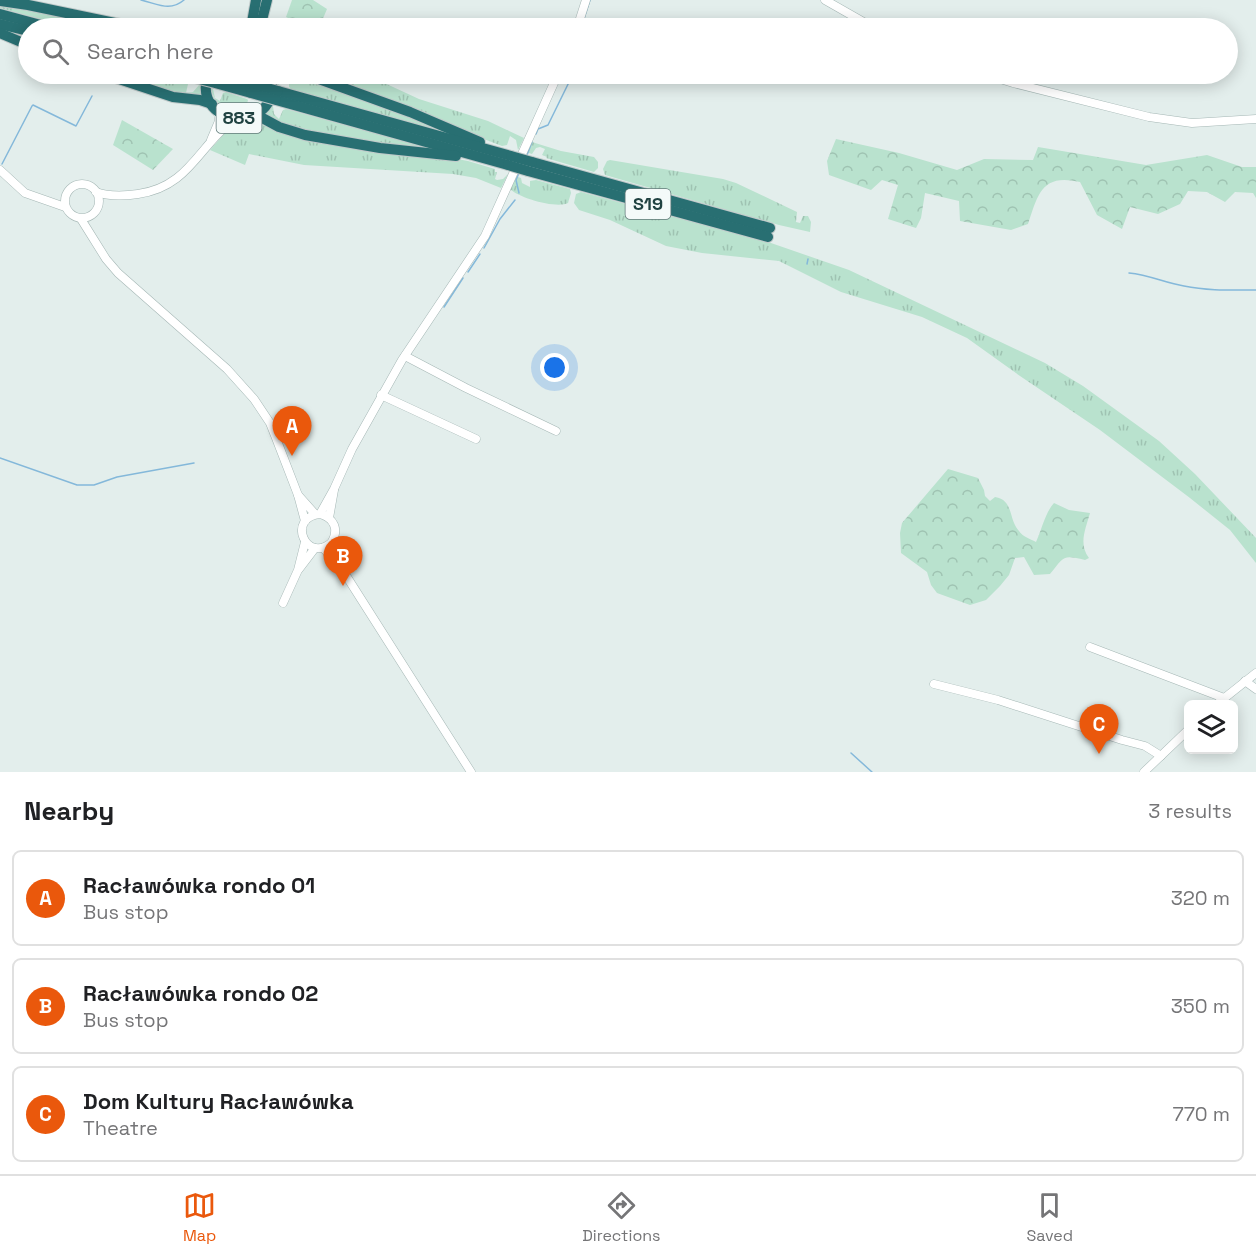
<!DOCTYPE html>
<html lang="en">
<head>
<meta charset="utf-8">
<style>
	body { margin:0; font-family:"Space Grotesk",sans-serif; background:#f6f6f6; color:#202124 }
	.controls { position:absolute; right:18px; bottom:18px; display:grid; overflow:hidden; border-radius:9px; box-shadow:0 3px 15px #0003 }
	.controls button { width:54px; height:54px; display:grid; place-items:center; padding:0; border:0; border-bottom:2px solid #e0e0e0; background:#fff; color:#202124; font:30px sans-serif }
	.you { position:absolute; left:555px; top:368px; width:21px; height:21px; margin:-15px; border:4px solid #fff; border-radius:50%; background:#1a73e8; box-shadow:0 0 0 9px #1a73e833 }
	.badge { display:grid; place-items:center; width:39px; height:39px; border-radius:50%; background:#ea580c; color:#fff; font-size:20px; font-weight:700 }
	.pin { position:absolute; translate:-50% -50px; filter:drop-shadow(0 2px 3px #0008) }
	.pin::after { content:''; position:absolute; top:32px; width:21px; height:18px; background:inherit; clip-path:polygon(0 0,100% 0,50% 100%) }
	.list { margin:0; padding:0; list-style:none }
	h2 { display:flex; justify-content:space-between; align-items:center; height:78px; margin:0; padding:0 24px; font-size:26px }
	h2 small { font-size:20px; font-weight:400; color:#757577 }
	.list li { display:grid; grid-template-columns:39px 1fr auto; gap:18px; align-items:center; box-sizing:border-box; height:96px; margin:0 12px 12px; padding:0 12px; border:2px solid #e0e0e0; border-radius:9px }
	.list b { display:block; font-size:22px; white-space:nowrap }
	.list p { margin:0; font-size:20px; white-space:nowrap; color:#757577 }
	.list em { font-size:20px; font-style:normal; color:#757577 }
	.icon { flex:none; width:33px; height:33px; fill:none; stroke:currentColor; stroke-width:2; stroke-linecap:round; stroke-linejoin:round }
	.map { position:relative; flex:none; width:1256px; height:772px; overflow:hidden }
	.search { position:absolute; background:#fff; box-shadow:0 3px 15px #0003; left:18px; right:18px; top:18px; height:66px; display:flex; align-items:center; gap:15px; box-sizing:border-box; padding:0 21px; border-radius:33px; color:#757577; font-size:22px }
	.sheet { height:402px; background:#fff }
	nav { display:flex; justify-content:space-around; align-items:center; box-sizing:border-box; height:84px; border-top:2px solid #e0e0e0; background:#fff; font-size:16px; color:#757577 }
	nav a { display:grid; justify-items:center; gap:3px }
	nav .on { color:#ea580c }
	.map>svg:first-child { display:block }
	.grass { fill:url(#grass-tufts) }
	.forest { fill:url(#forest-crowns) }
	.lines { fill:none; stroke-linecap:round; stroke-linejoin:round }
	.stream { stroke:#84b8da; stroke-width:1.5 }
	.minor-casing { stroke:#a5b7b5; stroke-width:9 }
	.highway-casing { stroke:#c1caca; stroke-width:12 }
	.minor { stroke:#fff; stroke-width:8 }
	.highway { stroke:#286f72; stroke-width:10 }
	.highway-bridge-casing { stroke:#c1caca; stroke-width:12; stroke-linecap:butt }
	.highway-bridge { stroke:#286f72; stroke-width:10 }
	.labels { text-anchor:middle; stroke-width:6; stroke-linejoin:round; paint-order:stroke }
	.shield { fill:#f4faf9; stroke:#607978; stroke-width:1.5 }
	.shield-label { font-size:18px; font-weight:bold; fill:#204241 }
</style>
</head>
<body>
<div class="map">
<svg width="1256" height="772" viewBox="0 0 1256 772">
	<defs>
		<pattern id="grass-tufts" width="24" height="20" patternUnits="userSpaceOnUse" patternTransform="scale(1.5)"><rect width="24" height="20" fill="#b9e2ce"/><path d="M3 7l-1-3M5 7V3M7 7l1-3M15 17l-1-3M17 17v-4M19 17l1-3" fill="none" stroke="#9fc3b2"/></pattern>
		<pattern id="forest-crowns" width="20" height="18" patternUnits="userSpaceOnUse" patternTransform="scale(1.5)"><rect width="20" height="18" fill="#b9e2ce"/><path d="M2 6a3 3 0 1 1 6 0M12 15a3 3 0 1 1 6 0" fill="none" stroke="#9fc3b2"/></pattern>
	</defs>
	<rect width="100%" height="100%" fill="#e3eeec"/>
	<g class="grass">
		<polygon points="0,5 119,28 74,28 0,8"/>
		<polygon points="114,74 158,74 184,81 188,84 186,93 193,92 199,85 202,86 204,96 183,96"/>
		<polygon points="275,74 293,75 318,81 451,134 291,89 289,87 289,78 283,80 279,85 276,84"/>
		<polygon points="315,74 365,74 419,99 488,121 524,138 518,150 516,140 510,136 507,145 502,146"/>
		<path d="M211 89H213L215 98 220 101 223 93 226 92 247 99 248 100 246 108H252L258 102 260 103C244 122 216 111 211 89Z"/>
		<polygon points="270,105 273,106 274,114 279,119 283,110 286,109 432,149 380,145 290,127 264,114"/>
		<polygon points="257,120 268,124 468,161 495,169 495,172 497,172 495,179 497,180 503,179 508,174 501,188 476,178 453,174 304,165 249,154 245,165 210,150 232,125"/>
		<polygon points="532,142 561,151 594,157 598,162 598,168 594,172 546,158 547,157 542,155 545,149 540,147 536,148 532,154 526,152"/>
		<polygon points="610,160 723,179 736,183 797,212 796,222 800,223 803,216 808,216 811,222 810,232 779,225 605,175 603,169 607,161"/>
		<path d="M515 176 521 178 522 183 530 187V181L536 180 570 189 571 193 568 203C557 209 519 198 510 189Z"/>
		<polygon points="581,192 771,243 849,270 1045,363 1083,386 1159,441 1195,474 1256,538 1256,563 1230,530 1190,498 1100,430 1020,376 967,338 922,317 841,292 779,261 702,253 666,246 610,220 579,210 574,203 576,194"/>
	</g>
	<g class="forest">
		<polygon points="292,0 313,0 327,9 319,28 309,28 286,17"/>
		<polygon points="122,120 173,149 153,170 113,145"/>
		<path d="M836 139 899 153 957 170 984 159 1033 160 1038 147 1146 165 1207 155 1242 167H1256V198L1253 193 1235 192 1225 202 1207 192 1188 191 1180 204 1158 214 1130 207 1122 229 1097 215 1080 182C1042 173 1038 194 1028 224L1011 230 960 221 959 201 925 193 921 218 916 228 888 219 898 185 882 180 871 190 829 175 827 161Z"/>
		<path d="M948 469 978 478 984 490 985 496 990 501 995 497C1014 500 1008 519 1019 531 1022 536 1030 539 1036 542 1042 529 1045 513 1054 503L1069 510 1090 513C1086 528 1078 544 1089 558L1085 560C1062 554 1064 557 1050 574L1034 575 1024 557 1015 558 1009 575 1000 586 986 600 970 605 937 593 931 585 927 572 901 553 900 533 902 523Z"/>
	</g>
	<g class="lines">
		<g class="stream">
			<path d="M141 0C158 4 170 12 184 0"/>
			<polyline points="581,28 590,0"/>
			<polyline points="536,134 538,129 548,125 573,74"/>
			<polyline points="527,155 532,142"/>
			<polyline points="2,164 32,106 33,105 76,126 92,96"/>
			<polyline points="519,193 516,180 519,173"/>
			<polyline points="484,248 500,219 515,200"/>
			<polyline points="807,264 808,259"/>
			<polyline points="468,272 480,254"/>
			<path d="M1129 273C1150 275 1165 283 1184 286 1208 291 1232 290 1256 290"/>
			<polyline points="444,307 463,278"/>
			<polyline points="0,458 77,485 94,485 117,477 194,463"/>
			<polyline points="851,753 872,772"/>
		</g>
		<g class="minor-casing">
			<g id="minor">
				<polyline points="825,0 874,28"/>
				<polyline points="577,28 586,0"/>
				<polyline points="984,74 1013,83 1149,117 1192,123 1256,119"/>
				<polyline points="211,140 219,121 218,111"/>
				<polyline points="0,170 25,193 65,207"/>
				<circle cx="82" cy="201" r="17"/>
				<path d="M96 192C110 197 124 196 138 194 190 187 199 144 236 118"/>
				<polyline points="81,219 106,259 118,273 227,369 254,399 270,423 276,438 298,495 305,521"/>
				<polyline points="405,356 466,388 556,431"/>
				<polyline points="381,395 476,439"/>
				<polyline points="298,495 315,514"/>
				<path d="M320 514C334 518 339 529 332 542 306 565 286 517 320 514L334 489 352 449 402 360 485 236 558 74"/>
				<polyline points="329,518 334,490"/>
				<polyline points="332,542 340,564"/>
				<polyline points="323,548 340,566 471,772"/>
				<polyline points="299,569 315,548"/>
				<polyline points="283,603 298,570 305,542"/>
				<polyline points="1090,647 1224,698"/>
				<polyline points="1245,681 1256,689"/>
				<polyline points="934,684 998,700 1122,740 1145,746 1161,756"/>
				<polyline points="1217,704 1256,673"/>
				<polyline points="1144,772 1188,730"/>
			</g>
		</g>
		<g class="highway-casing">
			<g id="highway">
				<polyline points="0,1 28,5 139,28"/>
				<polyline points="0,14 52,28"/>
				<polyline points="0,24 28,31"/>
				<polyline points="251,28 256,0"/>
				<polyline points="260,28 267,0"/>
				<polyline points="0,33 28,45"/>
				<polyline points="104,74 173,97 200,100 212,104"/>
				<polyline points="179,74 191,77"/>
				<path d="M208 74C190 132 288 132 270 74"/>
				<polyline points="214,74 253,84"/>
				<polyline points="305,74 410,112 480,142"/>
				<polyline points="215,83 251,93"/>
				<polyline points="278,91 511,156"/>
				<polyline points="276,100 508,165"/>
				<polyline points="255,114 279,127 305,135 380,148 456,156"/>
				<polyline points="532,162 770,228"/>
				<polyline points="528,171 768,237"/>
			</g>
		</g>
		<use href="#minor" class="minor"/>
		<use href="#highway" class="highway"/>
		<g class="highway-bridge-casing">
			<g id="highway-bridge">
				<polyline points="191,77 215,83"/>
				<polyline points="253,84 278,91"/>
				<polyline points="251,93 276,100"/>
				<polyline points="511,156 532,162"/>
				<polyline points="508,165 528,171"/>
			</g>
		</g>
		<use href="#highway-bridge" class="highway-bridge"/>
	</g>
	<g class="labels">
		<g class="shield">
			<rect x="216.5" y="103" width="45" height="30" rx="4.5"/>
			<rect x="625.5" y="189" width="45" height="30" rx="4.5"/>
		</g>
		<g class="shield-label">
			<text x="239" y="124">883</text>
			<text x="648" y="210">S19</text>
		</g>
	</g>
</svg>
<div class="controls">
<button><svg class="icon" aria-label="layers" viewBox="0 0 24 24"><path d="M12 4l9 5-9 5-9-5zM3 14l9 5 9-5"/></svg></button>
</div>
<div class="you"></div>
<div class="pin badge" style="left:292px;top:456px">A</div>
<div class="pin badge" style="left:343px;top:586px">B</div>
<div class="pin badge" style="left:1099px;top:754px">C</div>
<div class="search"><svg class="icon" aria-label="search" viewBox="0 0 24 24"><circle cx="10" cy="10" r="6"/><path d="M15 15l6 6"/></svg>Search here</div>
</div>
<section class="sheet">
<h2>Nearby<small>3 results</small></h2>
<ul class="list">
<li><span class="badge">A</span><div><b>Racławówka rondo 01</b><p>Bus stop</p></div><em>320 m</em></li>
<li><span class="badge">B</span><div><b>Racławówka rondo 02</b><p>Bus stop</p></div><em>350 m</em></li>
<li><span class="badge">C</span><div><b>Dom Kultury Racławówka</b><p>Theatre</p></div><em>770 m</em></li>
</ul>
</section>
<nav>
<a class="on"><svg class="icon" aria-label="map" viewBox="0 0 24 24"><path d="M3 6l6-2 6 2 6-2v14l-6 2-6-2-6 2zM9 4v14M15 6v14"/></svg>Map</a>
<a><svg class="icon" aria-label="directions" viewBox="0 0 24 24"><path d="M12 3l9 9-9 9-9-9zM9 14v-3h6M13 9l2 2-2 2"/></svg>Directions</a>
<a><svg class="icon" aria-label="saved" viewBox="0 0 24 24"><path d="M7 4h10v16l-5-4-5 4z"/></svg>Saved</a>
</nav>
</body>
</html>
